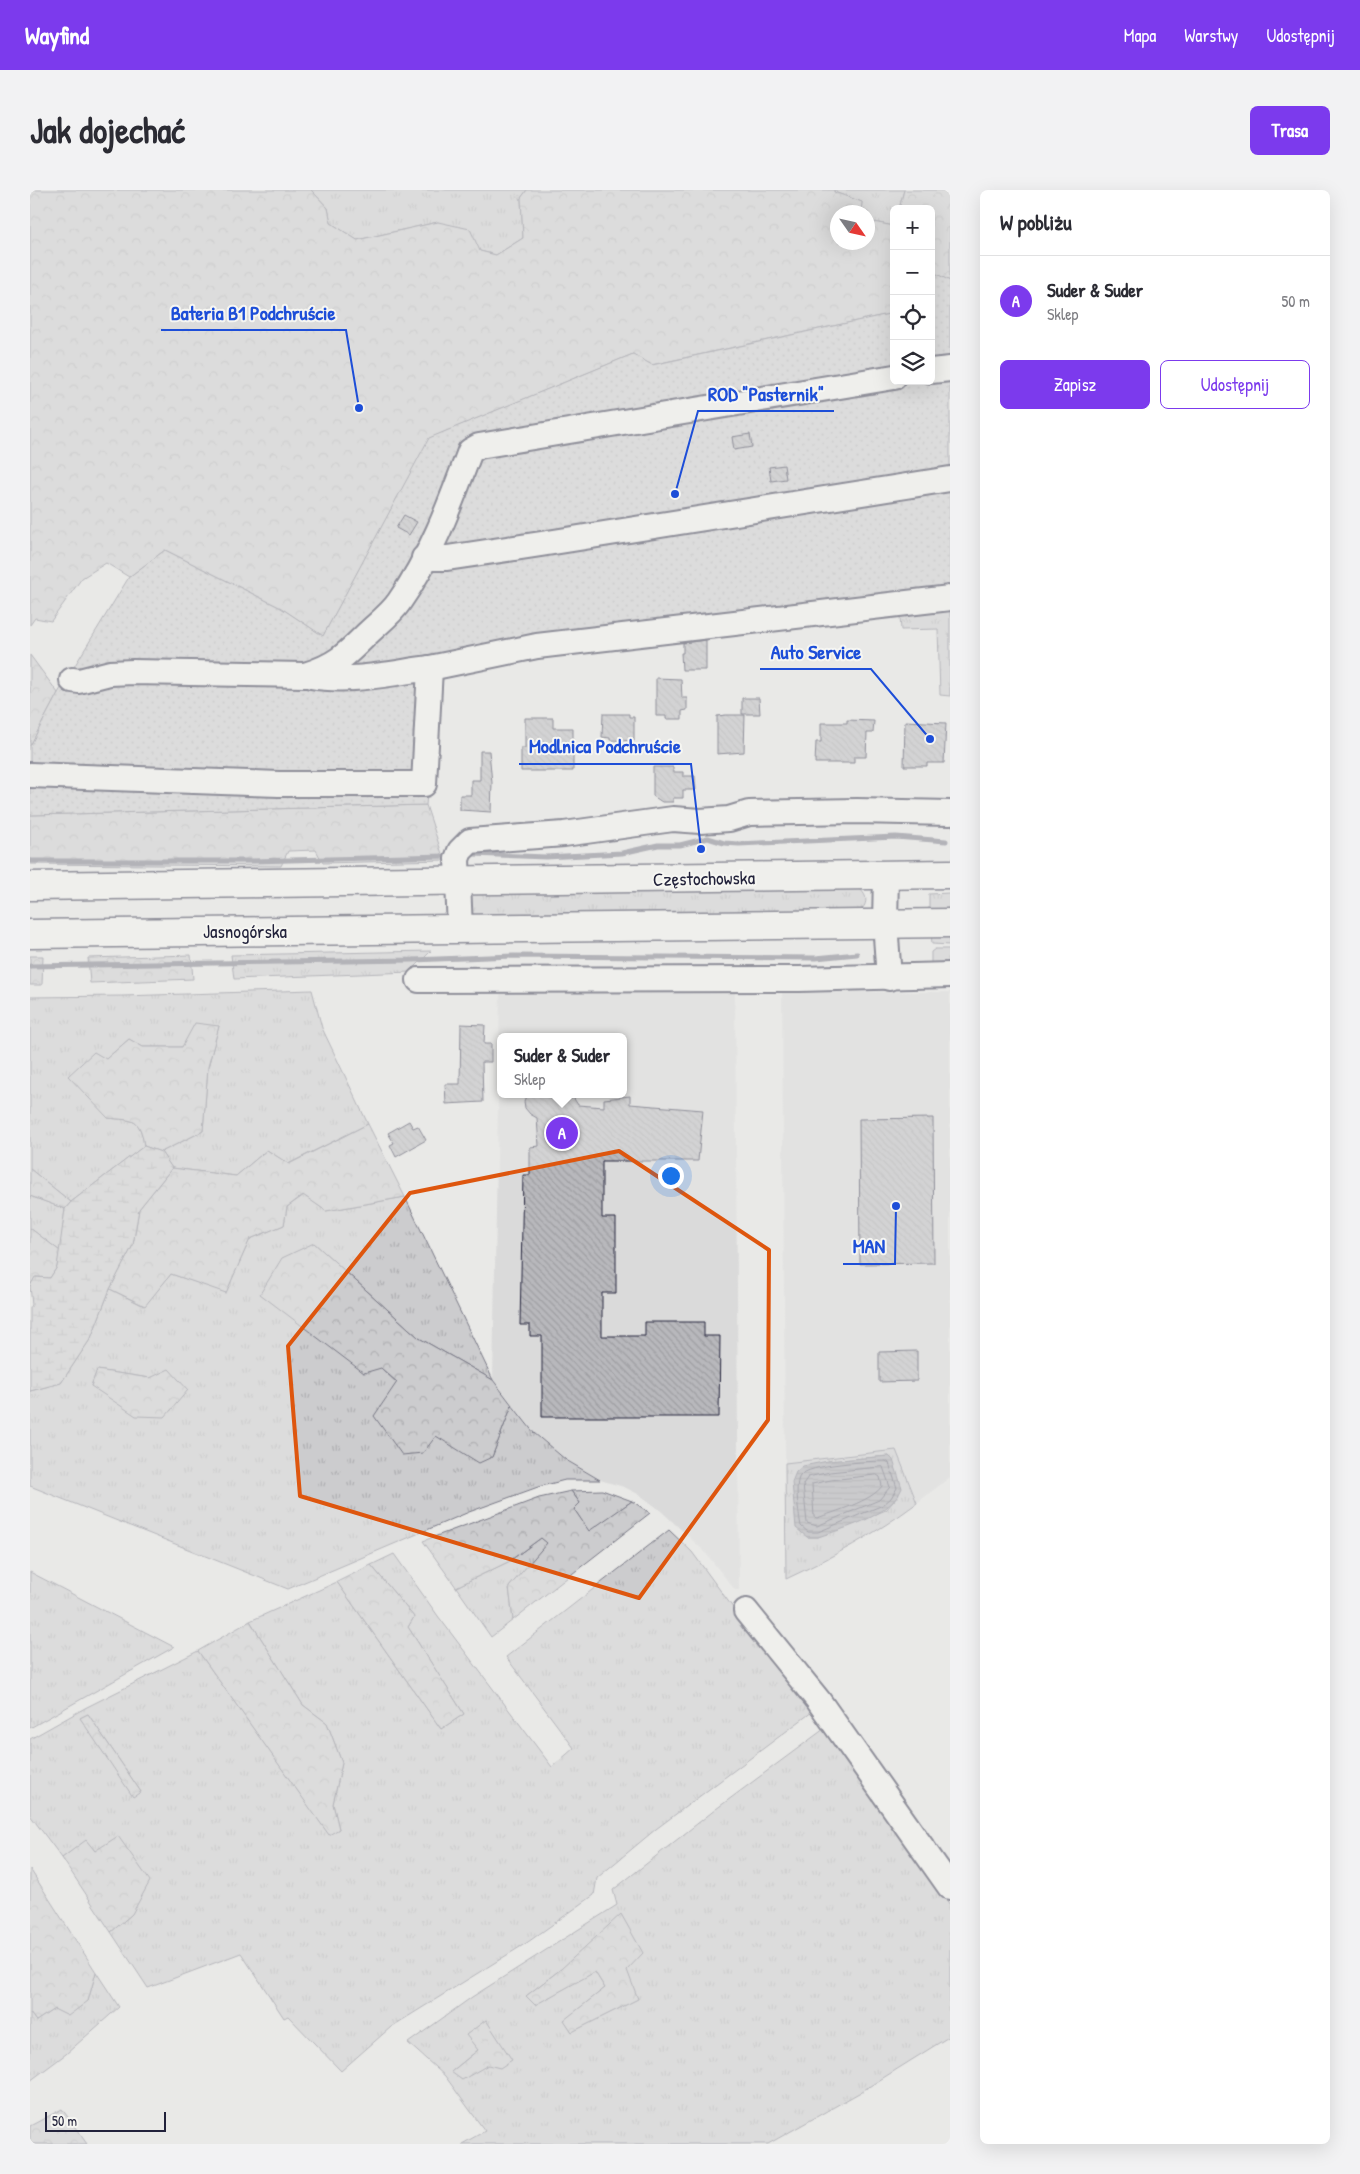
<!DOCTYPE html>
<html lang="pl">
<head>
<meta charset="utf-8">
<style>
	body { margin:0; font-family:"Patrick Hand",sans-serif; background:#f2f2f3; color:#2b2b33 }
	.controls { position:absolute; right:15px; top:15px; display:grid; overflow:hidden; border-radius:8px; box-shadow:0 5px 20px #0002 }
	.controls button { width:45px; height:45px; display:grid; place-items:center; padding:0; border:0; border-bottom:1px solid #e1e1e2; background:#fff; color:#2b2b33; font:25px sans-serif }
	.compass { position:absolute; left:800px; top:15px; width:45px; height:45px; border-radius:50%; background:#fff; box-shadow:0 5px 20px #0002; rotate:124deg }
	.scale { position:absolute; left:15px; bottom:12px; width:121px; box-sizing:border-box; padding-left:5px; border:2px solid #22223b; border-top:0; font-size:14px; line-height:18px; white-space:nowrap; color:#22223b; -webkit-text-stroke:4px #f6f6f2; paint-order:stroke }
	.you { position:absolute; left:640px; top:985px; width:18px; height:18px; margin:-12px; border:4px solid #fff; border-radius:50%; background:#1a73e8; box-shadow:0 0 0 8px #1a73e833 }
	.badge { display:grid; place-items:center; width:32px; height:32px; border-radius:50%; background:#7c3aed; color:#fff; font-size:16px; font-weight:700 }
	.pin { position:absolute; translate:-50% -50%; border:2px solid #fff; box-shadow:0 1px 5px #0006 }
	.popup { position:absolute; left:467px; top:843px; width:130px; height:65px; box-sizing:border-box; display:grid; place-content:center; border-radius:8px; background:#fff; filter:drop-shadow(0 1px 4px #0005); font-size:16px; white-space:nowrap; color:#7c7c81 }
	.popup b { font-size:19px; color:#2b2b33 }
	.popup::after { content:''; position:absolute; left:50%; top:100%; margin-left:-10px; border:10px solid transparent; border-top-color:#fff }
	.list { margin:0; padding:0; list-style:none }
	h2 { display:flex; justify-content:space-between; align-items:center; height:65px; margin:0; padding:0 20px; font-size:21px }
	h2 small { font-size:16px; font-weight:400; color:#7c7c81 }
	.list li { display:grid; grid-template-columns:32px 1fr auto; gap:15px; align-items:center; box-sizing:border-box; height:90px; padding:0 20px; border-top:1px solid #e1e1e2 }
	.list b { display:block; font-size:19px; white-space:nowrap }
	.list p { margin:0; font-size:16px; white-space:nowrap; color:#7c7c81 }
	.list em { font-size:16px; font-style:normal; color:#7c7c81 }
	.actions { display:flex; gap:10px; padding:15px 20px }
	.actions a { flex:1; padding:11px 0; border:1px solid #7c3aed; border-radius:8px; text-align:center; font-size:18px; color:#7c3aed }
	.actions .main { background:#7c3aed; color:#fff }
	.icon { flex:none; width:28px; height:28px; fill:none; stroke:currentColor; stroke-width:2; stroke-linecap:round; stroke-linejoin:round }
	.map { position:relative; flex:none; width:920px; height:1954px; overflow:hidden; border-radius:8px }
	header { display:flex; align-items:center; gap:30px; box-sizing:border-box; height:70px; padding:0 25px; background:#7c3aed; color:#fff }
	header strong { font-size:24px }
	nav { display:flex; gap:28px; margin-inline-start:auto; font-size:18px }
	.intro { display:flex; align-items:center; justify-content:space-between; box-sizing:border-box; height:120px; padding:0 30px }
	h1 { margin:0; font-size:35px }
	.button { padding:12px 22px; border-radius:8px; background:#7c3aed; color:#fff; font-size:18px; font-weight:700 }
	main { display:flex; gap:30px; padding:0 30px }
	aside { flex:1; background:#fff; border-radius:8px; box-shadow:0 5px 20px #0002 }
	.map>svg:first-child { display:block }
	.built { fill:#dadada; fill-rule:evenodd }
	.grass { fill:url(#grass-tufts); stroke:#777784; fill-rule:evenodd }
	.forest { fill:url(#forest-crowns); stroke:#777784 }
	.wetland { fill:url(#wetland-marsh); stroke:#777784 }
	.garden { fill:url(#garden-dots); stroke:#777784 }
	.water { fill:url(#water-rules); stroke:#71717f }
	.lines { fill:none; stroke-linecap:round; stroke-linejoin:round }
	.shore { stroke:#565668; stroke-width:1 }
	.stream { stroke:#71717f; stroke-width:5 }
	.building { fill:url(#building-back-hatch); stroke:#22223b }
	.minor-casing { stroke:#22223b; stroke-width:28 }
	.major-casing { stroke:#22223b; stroke-width:31 }
	.minor { stroke:#f6f6f2; stroke-width:24 }
	.major { stroke:#f6f6f2; stroke-width:28 }
	.marked { fill:none; stroke:#de560e; stroke-width:4; stroke-linejoin:round }
	.labels { text-anchor:middle; stroke-width:4; stroke-linejoin:round; paint-order:stroke }
	.street-label { font-size:19px; fill:#22223b; stroke:#f6f6f2 }
	.leader { fill:none; stroke:#1d4ed8; stroke-width:2 }
	.callout-dot { fill:#1d4ed8; stroke:#f6f6f2; stroke-width:2 }
	.callout-label { font-size:20px; text-anchor:middle; font-weight:bold; fill:#1d4ed8; stroke:#f6f6f2; stroke-width:4; stroke-linejoin:round; paint-order:stroke }
</style>
</head>
<body>
<header>
<strong>Wayfind</strong>
<nav><a>Mapa</a><a>Warstwy</a><a>Udostępnij</a></nav>
</header>
<div class="intro"><h1>Jak dojechać</h1><a class="button">Trasa</a></div>
<main>
<div class="map">
<svg width="920" height="1954" viewBox="0 0 920 1954">
	<defs>
		<pattern id="grass-tufts" width="24" height="20" patternUnits="userSpaceOnUse" patternTransform="scale(1.25)"><rect width="24" height="20" fill="#ccccce"/><path d="M3 7l-1-3M5 7V3M7 7l1-3M15 17l-1-3M17 17v-4M19 17l1-3" fill="none" stroke="#afafb2"/></pattern>
		<pattern id="forest-crowns" width="20" height="18" patternUnits="userSpaceOnUse" patternTransform="scale(1.25)"><rect width="20" height="18" fill="#ccccce"/><path d="M2 6a3 3 0 1 1 6 0M12 15a3 3 0 1 1 6 0" fill="none" stroke="#afafb2"/></pattern>
		<pattern id="wetland-marsh" width="20" height="14" patternUnits="userSpaceOnUse" patternTransform="scale(1.25)"><rect width="20" height="14" fill="#ccccce"/><path d="M1 5h8M5 5V1M11 12h8M15 12V8" fill="none" stroke="#afafb2"/></pattern>
		<pattern id="garden-dots" width="8" height="8" patternUnits="userSpaceOnUse" patternTransform="scale(1.25)"><rect width="8" height="8" fill="#ccccce"/><path d="M2 2h.1M6 6h.1" fill="none" stroke="#afafb2" stroke-width="1.8" stroke-linecap="round"/></pattern>
		<pattern id="water-rules" width="6" height="5" patternUnits="userSpaceOnUse" patternTransform="scale(1.25)"><rect width="6" height="5" fill="#a5a5ac"/><path d="M0 2.5h6" fill="none" stroke="#86868d"/></pattern>
		<pattern id="building-back-hatch" width="6" height="6" patternUnits="userSpaceOnUse" patternTransform="scale(1.25)"><rect width="6" height="6" fill="#b8b8bc"/><path d="M-1 5l2 2M0 0l6 6M5-1l2 2" fill="none" stroke="#9e9ea2"/></pattern>
	</defs>
	<rect width="100%" height="100%" fill="#e9e9e7"/>
	<filter id="ink" filterUnits="userSpaceOnUse"><feTurbulence type="fractalNoise" baseFrequency=".02" numOctaves="2"/><feDisplacementMap in="SourceGraphic" scale="10" xChannelSelector="R" yChannelSelector="G"/><feConvolveMatrix kernelMatrix="1 2 1 2 8 2 1 2 1" color-interpolation-filters="sRGB"/></filter>
	<g filter="url(#ink)">
		<g class="built">
			<polygon points="752,801 920,802 920,1287 887,1313 866,1260 755,1273"/>
			<path d="M470 802H705L709 1400H705L674 1361 630 1320 610 1305 594 1297 570 1290 536 1270 504 1243 463 1190ZM471 847H593V904H471Z"/>
		</g>
		<g class="grass">
			<polygon points="281,0 497,0 491,8 493,48 466,65 450,61 408,32 327,50 301,33 298,18"/>
			<polygon points="804,0 874,0 869,19 864,19 864,36 838,31 838,22 831,22 832,12 804,2"/>
			<polygon points="920,406 920,506 910,505 908,439 871,440 869,413"/>
			<path d="M828 698C837 704 839 713 830 721L445 726 440 720 439 703Z"/>
			<polygon points="920,703 920,721 899,722 899,704"/>
			<polygon points="901,742 920,744 920,755 902,754"/>
			<polygon points="905,759 920,759 920,777 901,778 901,762"/>
			<polygon points="401,761 380,782 204,789 201,765"/>
			<path d="M282 800 292 838 338 934 258 974 237 960 206 986 142 978 131 962 173 941 178 877 189 836 152 857H113L99 849 76 869 78 928C104 931 110 927 114 956L41 1012 0 979V807L93 806Z"/>
			<path d="M274 1005 296 1021 375 1007 463 1190 389 1148 284 1053 351 1178 367 1193 406 1246 462 1267 482 1215 504 1243 536 1270 570 1290H535L508 1297 439 1322 258 1399 0 1296V1201L31 1193 61 1148 80 1099 114 1116 141 1084 196 1102 220 1049 254 1035 257 1017ZM67 1180 120 1188 61 1196Z"/>
			<polygon points="0,1006 35,1019 30,1061 0,1038"/>
			<path d="M866 1260 887 1313C847 1343 801 1368 756 1389L755 1273ZM859 1266 869 1305 856 1320 788 1347H777L798 1271Z"/>
			<polygon points="572,1300 602,1311 559,1342 544,1319 550,1313 541,1301"/>
			<path d="M639 1340 662 1362 712 1430 786 1519 626 1639 567 1688 564 1705 498 1752 361 1837 311 1881 258 1826 254 1828 211 1763 118 1798 81 1742 102 1724 65 1661 56 1651 32 1668 0 1625V1549L55 1518 168 1461 299 1644 309 1639 303 1614 312 1573 297 1533 273 1515 220 1431 307 1392 411 1539 434 1524 378 1437 384 1427 341 1375 364 1364 408 1426 522 1577 544 1558 476 1467ZM58 1524 111 1602 50 1528Z"/>
			<polygon points="511,1348 518,1353 479,1397 483,1430 461,1447 426,1397 478,1372"/>
			<polygon points="0,1382 144,1457 0,1538"/>
			<path d="M798 1536 920 1715V1846L829 1903 738 1954H432L455 1941 415 1886 378 1853 442 1807 587 1715 583 1700 686 1619ZM531 1779 597 1780 542 1842 535 1830 575 1798 565 1782 496 1806ZM448 1860 432 1890 422 1881Z"/>
			<polygon points="66,1782 89,1817 36,1864 0,1891 0,1823 6,1831 24,1819 58,1811"/>
		</g>
		<g class="forest">
			<polygon points="0,0 281,0 298,18 301,33 327,50 408,32 440,39 450,61 466,65 493,48 491,8 497,0 804,0 804,2 832,12 831,22 808,22 808,52 838,52 838,31 864,36 864,115 859,124 621,175 603,164 400,248 293,446 251,418 135,360 99,387 76,373 52,388 21,431 5,428 0,435"/>
			<polygon points="874,0 920,0 920,91 901,81 901,19 869,19"/>
			<polygon points="0,465 28,503 0,556"/>
			<polygon points="396,615 414,670 293,673 286,660 258,661 251,676 0,674 0,625"/>
			<polygon points="161,765 163,789 60,793 58,768"/>
			<polygon points="0,766 13,766 12,795 0,795"/>
			<path d="M165 833 189 836 178 877 173 941 131 962 114 956C110 927 104 931 78 928L38 886 64 862 76 869 99 849 113 857H152Z"/>
			<polygon points="338,934 375,1007 296,1021 273,1005 257,1017 254,1035 220,1049 196,1103 141,1084 115,1116 80,1099 103,1055 109,1019 142,978 206,986 237,960 259,974"/>
			<polygon points="0,979 41,1012 35,1019 0,1006"/>
			<polygon points="0,1038 30,1061 27,1077 20,1088 6,1087 0,1096"/>
			<polygon points="284,1053 389,1148 463,1190 482,1215 462,1267 449,1273 406,1246 393,1263 372,1265 344,1226 367,1192 351,1178 334,1183 230,1104 252,1068"/>
			<polygon points="139,1179 158,1200 135,1227 106,1226 61,1196 67,1180 120,1188"/>
			<polygon points="541,1301 550,1313 544,1319 559,1341 602,1311 620,1323 483,1430 479,1397 517,1353 511,1348 478,1372 426,1397 393,1351 509,1308"/>
			<polygon points="341,1375 384,1427 378,1437 434,1524 411,1539 307,1392"/>
			<polygon points="220,1431 273,1515 297,1533 312,1573 303,1614 309,1639 299,1645 168,1461"/>
			<polygon points="58,1524 111,1602 103,1607 50,1528"/>
			<polygon points="88,1646 120,1691 102,1724 81,1742 32,1668 56,1650 65,1661"/>
			<polygon points="0,1679 66,1782 58,1811 38,1826 24,1819 6,1831 0,1823"/>
			<polygon points="591,1724 613,1763 597,1780 608,1809 542,1842 534,1830 575,1798 565,1782 505,1815 496,1806 531,1779"/>
			<polygon points="456,1830 482,1870 470,1878 458,1875 432,1890 421,1882 448,1860 436,1845"/>
			<polygon points="32,1919 57,1954 0,1954 0,1936"/>
		</g>
		<polygon class="wetland" points="114,956 131,962 142,978 109,1019 103,1055 80,1099 61,1148 31,1193 0,1201 0,1118 2,1115 0,1096 5,1087 20,1088 27,1077 35,1019 41,1012"/>
		<polygon class="garden" points="901,81 920,91 920,406 408,483 396,615 0,625 0,556 28,503 99,387 135,360 251,418 293,446 399,248 603,164 622,175 859,124 864,115 864,191 901,191"/>
		<path class="water" d="M859 1266 863 1270 872 1298C861 1326 815 1338 788 1347H777L766 1338 762 1292 766 1282 773 1276 798 1271Z"/>
		<g class="lines">
			<g class="shore">
				<path d="M856 1271 859 1273 867 1298 861 1308 853 1315 788 1342H778L771 1336C769 1326 764 1294 770 1286 778 1274 840 1271 856 1271Z"/>
				<polygon points="853,1277 860,1297 849,1310 787,1336 777,1333 773,1294 778,1287 800,1282"/>
				<path d="M847 1285 850 1287 852 1296C842 1311 804 1322 787 1328L784 1327 782 1294 801 1290Z"/>
			</g>
			<g class="stream">
				<polyline points="443,664 516,667 592,663 628,655 650,655 678,648 694,653 709,654 866,647 916,651"/>
				<polyline points="0,671 222,671 415,666"/>
				<polyline points="0,776 383,770 483,766 786,768 827,764"/>
			</g>
		</g>
		<g class="building">
			<polygon points="720,244 722,257 704,260 702,247"/>
			<polygon points="754,275 756,289 741,291 739,277"/>
			<polygon points="374,325 387,332 379,345 366,338"/>
			<polygon points="676,450 676,480 652,480 651,463 653,463 653,453"/>
			<polygon points="626,488 651,489 652,508 657,508 657,520 652,521 652,529 636,529 636,526 626,526"/>
			<polygon points="712,508 729,508 730,524 712,524"/>
			<polygon points="573,524 599,524 599,527 604,527 604,551 580,550 580,548 572,547"/>
			<polygon points="696,525 715,525 714,562 687,564 687,526"/>
			<polygon points="495,528 523,528 523,538 543,538 543,581 491,581 491,558 495,558"/>
			<polygon points="817,530 844,531 843,543 837,543 836,567 824,567 824,573 785,573 786,552 791,552 791,533 817,533"/>
			<polygon points="875,531 916,533 914,573 897,573 897,576 874,576"/>
			<polygon points="450,561 459,561 462,593 461,622 430,620 430,605 441,605 441,590 450,590"/>
			<polygon points="623,577 643,577 643,582 653,582 653,586 665,586 666,600 653,600 653,608 643,608 643,612 632,612 623,606"/>
			<polygon points="431,834 455,835 454,854 461,854 461,872 452,872 453,912 416,914 415,894 430,894"/>
			<polygon points="497,904 541,904 548,915 574,917 574,909 600,906 600,914 673,920 668,971 572,971 572,1028 586,1028 586,1103 572,1103 572,1146 615,1146 615,1132 674,1132 674,1146 690,1146 689,1227 512,1227 512,1146 500,1146 500,1135 490,1135 493,985 500,985 500,957 509,956 507,928 500,924 495,918 494,911"/>
			<polygon points="903,928 904,1073 830,1074 829,929"/>
			<polygon points="379,931 383,938 388,936 396,950 366,967 360,955 364,953 358,943"/>
			<polygon points="887,1161 887,1191 849,1192 849,1162"/>
		</g>
		<g class="lines">
			<g class="minor-casing">
				<g id="minor">
					<polyline points="901,181 920,179"/>
					<polyline points="394,368 417,368 511,354 920,289"/>
					<polyline points="400,478 507,456 920,408"/>
					<path d="M42 490 49 491 80 483 103 482 275 485C305 476 315 466 337 444 347 434 361 424 369 412 401 367 421 312 440 261L449 256 864 187"/>
					<path d="M0 585 249 594H394L400 478C361 483 320 493 281 486"/>
					<polyline points="856,685 855,733 859,788"/>
					<polyline points="430,739 427,669 430,661 440,651 534,644 643,629 670,631 699,629 719,623 827,621 920,623"/>
					<polyline points="389,790 769,789 920,785"/>
					<polyline points="716,1421 788,1510 920,1697"/>
				</g>
			</g>
			<g class="major-casing">
				<g id="major">
					<polyline points="0,696 920,684"/>
					<polyline points="0,744 920,733"/>
				</g>
			</g>
			<use href="#minor" class="minor"/>
			<use href="#major" class="major"/>
		</g>
	</g>
	<path d="M0 0H920V1954H0ZM589 961 739 1060 738 1230 609 1408 270 1306 258 1156 380 1003Z" fill="#e9e9e7" fill-opacity=".55" fill-rule="evenodd"/>
	<path class="marked" d="M589 961 739 1060 738 1230 609 1408 270 1306 258 1156 380 1003Z"/>
	<g class="labels">
		<g class="street-label">
			<text transform="translate(674 688) rotate(-1)" y="7">Częstochowska</text>
			<text x="215" y="748">Jasnogórska</text>
		</g>
	</g>
	<path class="leader" d="M329 218L316 140H131M645 304L668 221H804M900 549L841 479H730M671 659L661 574H489M866 1016L865 1074H813"/>
	<g class="callout-dot">
		<circle cx="329" cy="218" r="5"/>
		<circle cx="645" cy="304" r="5"/>
		<circle cx="900" cy="549" r="5"/>
		<circle cx="671" cy="659" r="5"/>
		<circle cx="866" cy="1016" r="5"/>
	</g>
	<g class="callout-label">
		<text x="223" y="130">Bateria B1 Podchruście</text>
		<text x="736" y="211">ROD "Pasternik"</text>
		<text x="786" y="469">Auto Service</text>
		<text x="575" y="563">Modlnica Podchruście</text>
		<text x="839" y="1063">MAN</text>
	</g>
</svg>
<div class="controls">
<button>+</button>
<button>−</button>
<button><svg class="icon" aria-label="locate" viewBox="0 0 24 24"><circle cx="12" cy="12" r="6"/><path d="M12 2v4M12 18v4M2 12h4M18 12h4"/></svg></button>
<button><svg class="icon" aria-label="layers" viewBox="0 0 24 24"><path d="M12 4l9 5-9 5-9-5zM3 14l9 5 9-5"/></svg></button>
</div>
<svg class="compass" viewBox="-18 -18 36 36"><path d="M0-13l5 13h-10z" fill="#e53935"/><path d="M0 13l5-13h-10z" fill="#7c7c81"/></svg>
<div class="scale">50 m</div>
<div class="you"></div>
<div class="pin badge" style="left:532px;top:943px">A</div>
<div class="popup"><b>Suder &amp; Suder</b>Sklep</div>
</div>
<aside>
<h2>W pobliżu<small></small></h2>
<ul class="list">
<li><span class="badge">A</span><div><b>Suder &amp; Suder</b><p>Sklep</p></div><em>50 m</em></li>
</ul>
<div class="actions"><a class="main">Zapisz</a><a>Udostępnij</a></div>
</aside>
</main>
</body>
</html>
